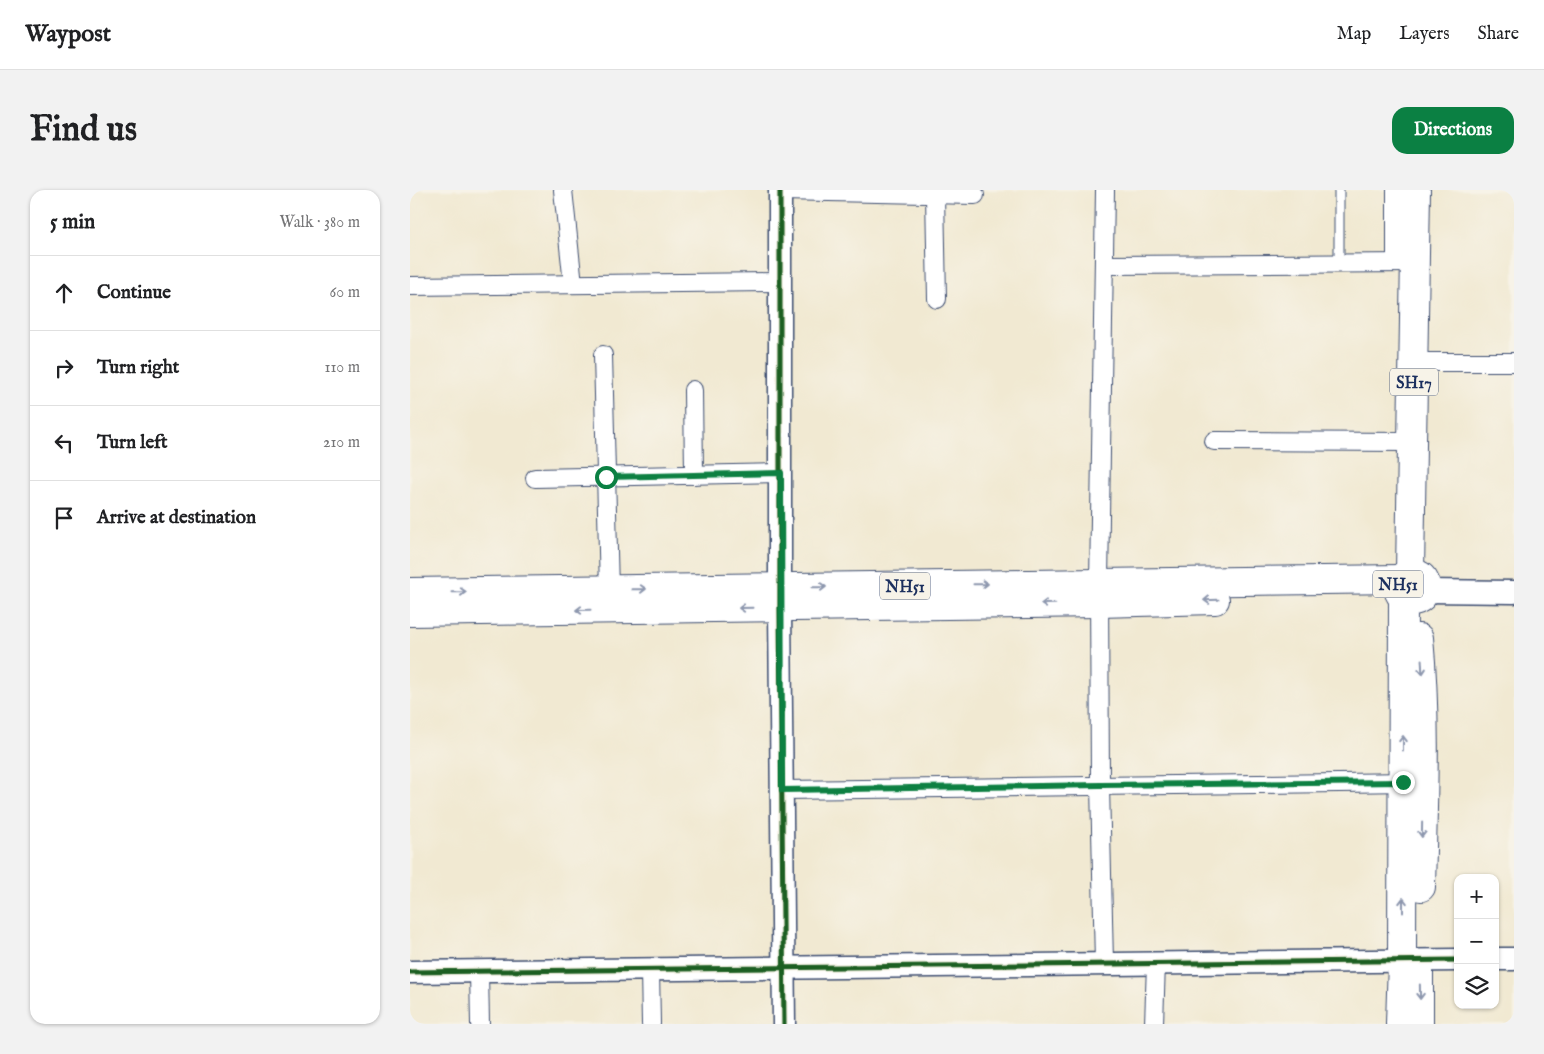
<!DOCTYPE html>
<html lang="en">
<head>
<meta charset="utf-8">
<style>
	body { margin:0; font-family:"IM FELL English",serif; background:#f2f2f2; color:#202124 }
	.controls { position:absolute; right:15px; bottom:15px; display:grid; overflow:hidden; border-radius:10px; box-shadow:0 1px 4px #0004 }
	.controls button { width:45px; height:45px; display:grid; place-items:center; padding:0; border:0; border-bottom:1px solid #e0e0e0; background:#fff; color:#202124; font:25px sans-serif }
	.stop { position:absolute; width:15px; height:15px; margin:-11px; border:4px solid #0b8043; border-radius:50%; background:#fff }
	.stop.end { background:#0b8043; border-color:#fff; box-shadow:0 1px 5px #0008 }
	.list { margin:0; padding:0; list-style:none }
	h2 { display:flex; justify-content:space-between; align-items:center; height:65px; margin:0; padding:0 20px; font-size:21px }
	h2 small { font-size:16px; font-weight:400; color:#757577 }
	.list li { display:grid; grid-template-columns:32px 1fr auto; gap:15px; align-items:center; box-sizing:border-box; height:75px; padding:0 20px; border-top:1px solid #e0e0e0 }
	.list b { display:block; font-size:19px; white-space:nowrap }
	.list em { font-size:16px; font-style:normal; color:#757577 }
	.icon { flex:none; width:28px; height:28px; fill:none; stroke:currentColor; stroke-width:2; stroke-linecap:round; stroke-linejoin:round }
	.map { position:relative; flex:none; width:1104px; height:834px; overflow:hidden; border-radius:15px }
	header { display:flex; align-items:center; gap:30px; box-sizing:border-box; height:70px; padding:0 25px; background:#fff; border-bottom:1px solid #e0e0e0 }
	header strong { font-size:24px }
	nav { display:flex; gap:28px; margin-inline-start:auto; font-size:18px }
	.intro { display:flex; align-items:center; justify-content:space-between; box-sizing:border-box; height:120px; padding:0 30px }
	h1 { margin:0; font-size:35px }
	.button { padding:12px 22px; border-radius:15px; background:#0b8043; color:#fff; font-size:18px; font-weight:700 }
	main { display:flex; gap:30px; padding:0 30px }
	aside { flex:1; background:#fff; border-radius:15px; box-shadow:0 1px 4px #0004 }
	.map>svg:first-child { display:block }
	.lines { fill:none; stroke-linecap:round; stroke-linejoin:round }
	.service-casing { stroke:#3b4b6f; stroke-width:11 }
	.minor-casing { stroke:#3b4b6f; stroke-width:20 }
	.tertiary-casing { stroke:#3b4b6f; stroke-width:25 }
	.primary-casing { stroke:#3b4b6f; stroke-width:30 }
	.trunk-casing { stroke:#3b4b6f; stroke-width:30 }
	.service { stroke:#fff; stroke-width:9 }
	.minor { stroke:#fff; stroke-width:18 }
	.tertiary { stroke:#fff; stroke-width:22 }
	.primary { stroke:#fff; stroke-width:28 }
	.trunk { stroke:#fff; stroke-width:28 }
	.cycleway-casing { stroke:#f7f3e8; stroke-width:8 }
	.cycleway { stroke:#1b5e20; stroke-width:5 }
	.oneway { stroke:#8d97ae }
	.route { stroke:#0b8043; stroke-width:6 }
	.labels { text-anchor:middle; stroke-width:5; stroke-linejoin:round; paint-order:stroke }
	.shield { fill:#f7f3e8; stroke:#5d6a87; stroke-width:1 }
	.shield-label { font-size:16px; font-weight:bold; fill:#1b2f5e }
</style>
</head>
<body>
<header>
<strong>Waypost</strong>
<nav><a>Map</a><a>Layers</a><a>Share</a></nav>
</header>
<div class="intro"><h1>Find us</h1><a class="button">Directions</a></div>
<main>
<aside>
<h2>5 min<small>Walk · 380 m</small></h2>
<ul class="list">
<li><svg class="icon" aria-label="ahead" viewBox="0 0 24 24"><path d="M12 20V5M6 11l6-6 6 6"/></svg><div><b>Continue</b></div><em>60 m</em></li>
<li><svg class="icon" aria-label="right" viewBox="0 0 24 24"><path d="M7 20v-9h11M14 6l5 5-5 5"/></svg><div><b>Turn right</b></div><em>110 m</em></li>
<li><svg class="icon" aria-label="left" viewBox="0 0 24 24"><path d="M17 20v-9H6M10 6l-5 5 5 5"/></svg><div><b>Turn left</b></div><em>210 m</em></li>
<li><svg class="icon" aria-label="arrive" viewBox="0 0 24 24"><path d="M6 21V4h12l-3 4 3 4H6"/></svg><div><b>Arrive at destination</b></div></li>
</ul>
</aside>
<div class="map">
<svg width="1104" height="834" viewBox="0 0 1104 834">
	<rect width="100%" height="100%" fill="#f7f3e8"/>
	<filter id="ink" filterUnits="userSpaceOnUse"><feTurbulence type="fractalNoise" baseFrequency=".02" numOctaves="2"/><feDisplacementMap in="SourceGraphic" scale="10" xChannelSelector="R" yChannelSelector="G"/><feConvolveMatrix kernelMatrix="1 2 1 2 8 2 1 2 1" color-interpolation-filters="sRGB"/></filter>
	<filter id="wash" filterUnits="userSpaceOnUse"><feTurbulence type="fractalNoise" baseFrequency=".0096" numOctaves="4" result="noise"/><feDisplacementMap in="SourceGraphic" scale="20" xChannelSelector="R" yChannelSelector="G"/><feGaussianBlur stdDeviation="1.12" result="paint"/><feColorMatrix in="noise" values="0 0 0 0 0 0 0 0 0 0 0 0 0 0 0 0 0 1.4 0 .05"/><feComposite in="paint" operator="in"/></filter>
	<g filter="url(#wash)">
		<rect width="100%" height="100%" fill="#f1e9d2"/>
	</g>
	<g filter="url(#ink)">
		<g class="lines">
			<g class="service-casing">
				<polyline id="service" points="929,74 929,0"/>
			</g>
			<g class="minor-casing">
				<g id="minor">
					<polyline points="153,0 163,94"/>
					<polyline points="370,1 565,5"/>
					<polyline points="525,4 527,109"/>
					<polyline points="986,73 986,0"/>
					<polyline points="694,75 1004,73"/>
					<polyline points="0,96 370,92"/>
					<polyline points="193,165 199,400"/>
					<polyline points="1004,172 1104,172"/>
					<polyline points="283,200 284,285"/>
					<polyline points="804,251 1003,252"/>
					<polyline points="125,288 371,283"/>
					<polyline points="372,600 1003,592"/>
					<polyline points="694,773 690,595 689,393 695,0"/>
					<polyline points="240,779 241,834"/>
					<polyline points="69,781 70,834"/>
					<polyline points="744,834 746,773"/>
				</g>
			</g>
			<g class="tertiary-casing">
				<g id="tertiary">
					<polyline points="370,0 370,418 374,834"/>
					<polyline points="1016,401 1104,402"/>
					<polyline points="1085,769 1104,769"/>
					<polyline points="0,782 1048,770"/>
				</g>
			</g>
			<g class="primary-casing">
				<polyline id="primary" points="1000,383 1006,0"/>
			</g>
			<g class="trunk-casing">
				<g id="trunk">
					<circle cx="1002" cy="397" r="14"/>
					<polyline points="0,402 991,389"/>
					<polyline points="0,422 689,413 805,410"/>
					<path d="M1009 448C1017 530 1013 614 1011 697"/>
					<polyline points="1009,780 1009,834"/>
					<polyline points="990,834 992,771 993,409"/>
				</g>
			</g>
			<use href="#service" class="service"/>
			<use href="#minor" class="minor"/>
			<use href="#tertiary" class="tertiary"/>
			<use href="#primary" class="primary"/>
			<use href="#trunk" class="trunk"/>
			<g class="cycleway-casing">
				<g id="cycleway">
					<polyline points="370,0 370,418 374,834"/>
					<polyline points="0,782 1048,770"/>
				</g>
			</g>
			<use href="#cycleway" class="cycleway"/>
		</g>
		<defs><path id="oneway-shaft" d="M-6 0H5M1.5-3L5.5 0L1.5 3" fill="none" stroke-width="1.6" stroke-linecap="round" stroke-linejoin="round" transform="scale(1.25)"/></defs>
		<g class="oneway">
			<use href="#oneway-shaft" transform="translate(571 394) rotate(-1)"/>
			<use href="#oneway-shaft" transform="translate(409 397) rotate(-1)"/>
			<use href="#oneway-shaft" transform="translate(229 399) rotate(-1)"/>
			<use href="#oneway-shaft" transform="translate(49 402) rotate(-1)"/>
			<use href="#oneway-shaft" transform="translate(801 410) rotate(178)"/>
			<use href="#oneway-shaft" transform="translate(638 414) rotate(179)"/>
			<use href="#oneway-shaft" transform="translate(336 418) rotate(179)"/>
			<use href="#oneway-shaft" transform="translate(173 420) rotate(179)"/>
			<use href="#oneway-shaft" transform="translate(1012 477) rotate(87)"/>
			<use href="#oneway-shaft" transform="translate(993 553) rotate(-90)"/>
			<use href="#oneway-shaft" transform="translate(1012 640) rotate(91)"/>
			<use href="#oneway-shaft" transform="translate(993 715) rotate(-90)"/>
			<use href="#oneway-shaft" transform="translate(1010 802) rotate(89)"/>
		</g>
	</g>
	<g class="lines" filter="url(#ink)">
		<polyline class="route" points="196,287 371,283 372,600 690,595 993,592"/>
	</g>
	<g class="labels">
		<g class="shield">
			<rect x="980" y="178.5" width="48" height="27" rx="4"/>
			<rect x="963" y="380.5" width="50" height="27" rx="4"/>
			<rect x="470" y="382.5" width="50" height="27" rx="4"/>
		</g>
		<g class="shield-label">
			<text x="1004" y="198">SH17</text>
			<text x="988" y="400">NH51</text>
			<text x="495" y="402">NH51</text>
		</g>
	</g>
</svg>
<div class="controls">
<button>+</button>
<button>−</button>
<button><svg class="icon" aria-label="layers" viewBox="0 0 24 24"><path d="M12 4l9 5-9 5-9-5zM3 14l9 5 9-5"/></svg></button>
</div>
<div class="stop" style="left:196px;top:287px"></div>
<div class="stop end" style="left:993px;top:592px"></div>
</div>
</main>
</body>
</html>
